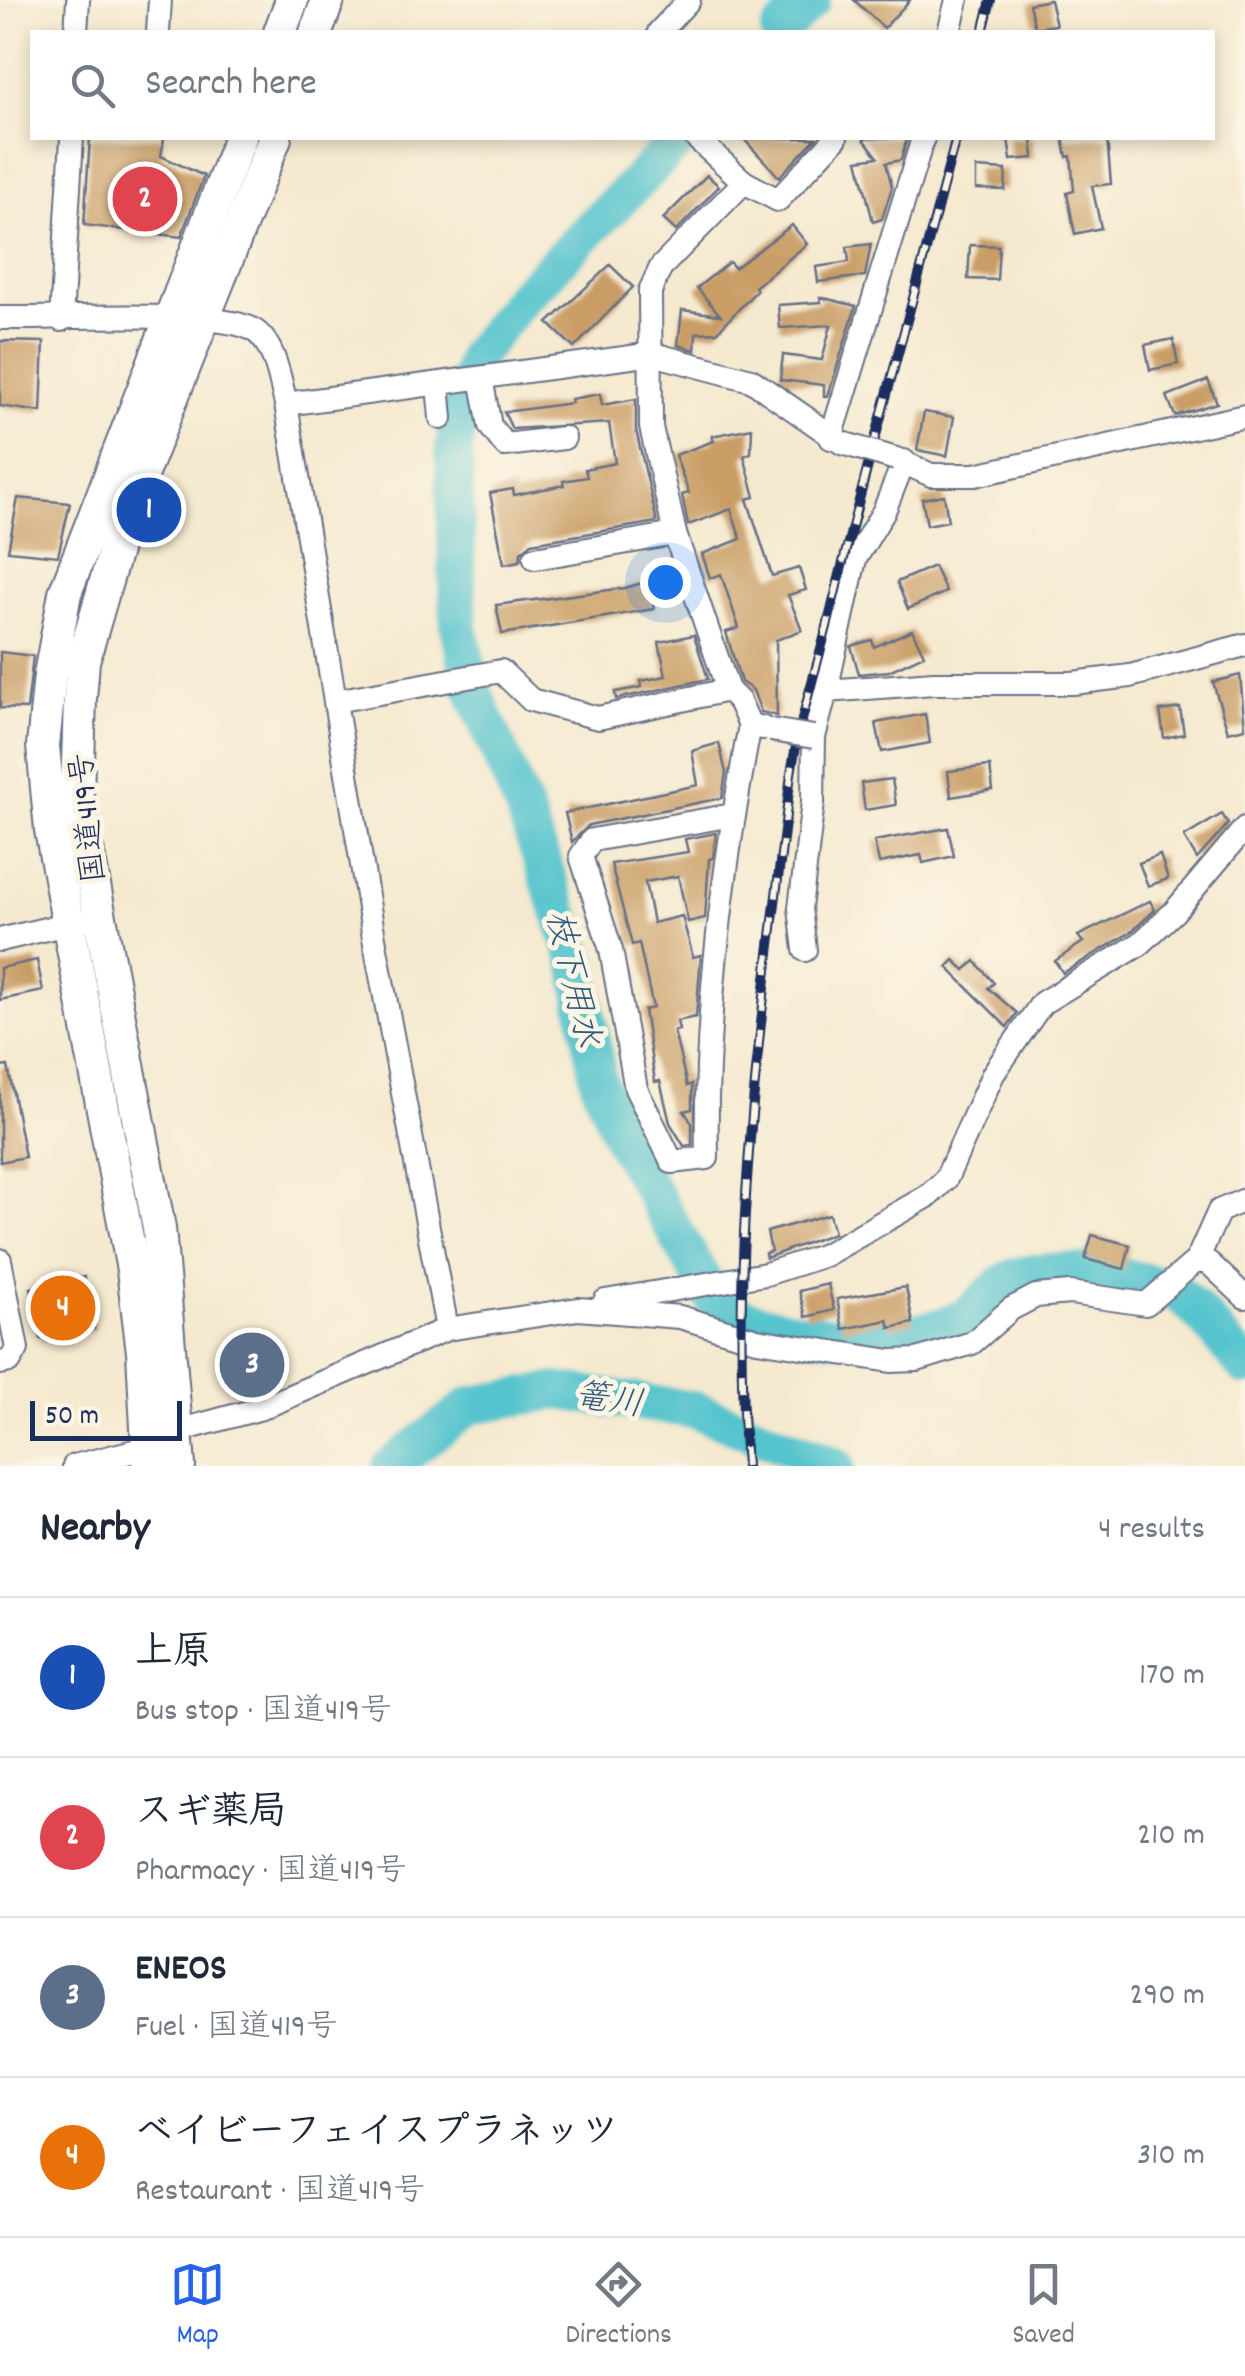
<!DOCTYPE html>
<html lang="en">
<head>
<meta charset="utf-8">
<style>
	body { margin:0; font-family:Dekko,"Klee One",sans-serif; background:#f6f6f7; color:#1f2937 }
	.scale { position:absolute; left:30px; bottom:25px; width:152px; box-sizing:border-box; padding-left:10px; border:5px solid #1b2f5e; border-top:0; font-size:28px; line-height:35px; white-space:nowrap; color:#1b2f5e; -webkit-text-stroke:8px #fcf5e5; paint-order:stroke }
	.you { position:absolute; left:665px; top:582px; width:35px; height:35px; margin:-25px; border:8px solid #fff; border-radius:50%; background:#1a73e8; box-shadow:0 0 0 15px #1a73e833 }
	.badge { display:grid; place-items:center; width:65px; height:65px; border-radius:50%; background:#2563eb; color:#fff; font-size:32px; font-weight:700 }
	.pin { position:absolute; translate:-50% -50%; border:5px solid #fff; box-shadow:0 2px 10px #0006 }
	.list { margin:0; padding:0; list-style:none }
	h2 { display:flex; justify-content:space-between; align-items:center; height:130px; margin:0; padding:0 40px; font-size:42px }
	h2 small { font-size:32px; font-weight:400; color:#747a83 }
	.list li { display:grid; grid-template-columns:65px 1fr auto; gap:30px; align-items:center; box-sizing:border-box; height:160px; padding:0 40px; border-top:2px solid #e0e1e3 }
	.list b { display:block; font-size:38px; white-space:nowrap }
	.list p { margin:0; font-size:32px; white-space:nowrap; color:#747a83 }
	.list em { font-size:32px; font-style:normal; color:#747a83 }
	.icon { flex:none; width:55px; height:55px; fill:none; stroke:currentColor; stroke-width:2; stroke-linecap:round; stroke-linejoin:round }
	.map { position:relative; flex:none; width:1245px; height:1466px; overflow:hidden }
	.search { position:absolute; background:#fff; box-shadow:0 5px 15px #0003; left:30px; right:30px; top:30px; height:110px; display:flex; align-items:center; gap:25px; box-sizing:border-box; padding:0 35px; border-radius:0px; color:#747a83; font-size:38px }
	.sheet { height:770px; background:#fff }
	nav { display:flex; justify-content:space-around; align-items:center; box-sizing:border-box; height:140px; border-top:2px solid #e0e1e3; background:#fff; font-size:28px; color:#747a83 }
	nav a { display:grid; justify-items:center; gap:5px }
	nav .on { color:#2563eb }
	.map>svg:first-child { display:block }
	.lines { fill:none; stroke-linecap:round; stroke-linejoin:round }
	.river { stroke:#57c4ce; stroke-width:38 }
	.building { fill:#c99d65 }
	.minor-casing { stroke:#677086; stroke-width:26 }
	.highway-casing { stroke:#677086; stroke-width:36 }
	.minor { stroke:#fff; stroke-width:22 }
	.highway { stroke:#fff; stroke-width:32 }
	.rail-casing { stroke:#1b2f5e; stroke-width:10 }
	.rail { stroke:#fcf5e5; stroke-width:6; stroke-dasharray:19; stroke-linecap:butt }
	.minor-bridge-casing { stroke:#677086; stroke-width:26; stroke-linecap:butt }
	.minor-bridge { stroke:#fff; stroke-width:22 }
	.labels { text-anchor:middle; stroke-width:10; stroke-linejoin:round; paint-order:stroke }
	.street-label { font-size:32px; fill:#1b2f5e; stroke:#fcf5e5 }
	.water-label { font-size:35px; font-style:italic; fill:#2d5c80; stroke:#fcf5e5 }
</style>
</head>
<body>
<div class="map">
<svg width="1245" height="1466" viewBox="0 0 1245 1466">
	<rect width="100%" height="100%" fill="#fcf5e5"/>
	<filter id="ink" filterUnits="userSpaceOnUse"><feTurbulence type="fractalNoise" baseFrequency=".01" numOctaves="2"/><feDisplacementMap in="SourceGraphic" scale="20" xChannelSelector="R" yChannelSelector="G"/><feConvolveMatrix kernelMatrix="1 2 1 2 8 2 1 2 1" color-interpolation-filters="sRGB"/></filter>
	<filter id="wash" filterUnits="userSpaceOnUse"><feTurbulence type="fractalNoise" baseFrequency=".0048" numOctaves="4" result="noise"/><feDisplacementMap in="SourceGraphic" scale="40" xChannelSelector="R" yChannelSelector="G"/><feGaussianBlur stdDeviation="2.25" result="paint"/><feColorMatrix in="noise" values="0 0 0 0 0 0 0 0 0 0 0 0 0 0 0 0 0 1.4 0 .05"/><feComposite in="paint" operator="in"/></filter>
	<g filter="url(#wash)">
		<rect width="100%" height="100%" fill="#f5e9cf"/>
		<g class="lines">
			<g class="river">
				<polyline points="779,32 812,0"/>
				<path d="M681 138 524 295 477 354 459 409 454 446 457 582 459 627 472 688 522 805 578 962 599 1085 623 1141 717 1305C775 1338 899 1348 961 1319 979 1310 991 1290 1008 1280 1037 1263 1152 1275 1178 1294 1204 1314 1224 1343 1245 1367"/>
				<polyline points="391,1466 471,1405 557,1391 696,1410 836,1466"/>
			</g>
		</g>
		<g id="blocks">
			<g class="building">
				<polygon points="854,0 910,0 884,28"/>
				<polygon points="1050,0 1056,25 1035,28 1029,4"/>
				<polygon points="90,138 164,138 161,156 204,176 181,237 84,225"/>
				<polygon points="743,138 816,138 779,177"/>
				<polygon points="863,138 907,138 901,160 886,163 892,187 882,219 873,222 858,160 878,157"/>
				<polygon points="1008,138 1032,138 1034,158 1011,160"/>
				<polygon points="1063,138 1107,138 1111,184 1092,186 1101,228 1075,234 1067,193 1074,191 1071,156 1067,157"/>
				<polygon points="976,168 1006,170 1005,190 976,189"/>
				<polygon points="707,175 719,186 676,231 663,219"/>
				<polygon points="792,225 807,244 755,287 757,290 717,332 696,333 695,350 678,345 682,310 720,315 697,288 729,262 735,268"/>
				<polygon points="871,244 865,276 818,282 816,267 849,262 847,247"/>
				<polygon points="970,245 999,246 997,280 968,279"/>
				<polygon points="610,265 633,287 574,348 548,323"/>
				<polygon points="820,297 856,306 828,396 824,396 824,385 780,380 783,355 822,360 831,325 780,328 778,305 821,302"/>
				<polygon points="1173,339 1178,364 1150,370 1145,345"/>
				<polygon points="0,341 44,342 41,412 0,406"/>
				<polygon points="1208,380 1217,403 1175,416 1167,396"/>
				<polygon points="600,394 602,405 636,399 636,430 657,522 532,543 521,552 520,561 504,564 490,493 513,489 514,495 564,485 563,481 587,477 585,469 615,463 609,423 512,429 504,412 572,403 571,399"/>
				<polygon points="924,412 954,417 947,456 917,450"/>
				<polygon points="752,428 751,453 744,456 755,497 747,499 772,576 799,568 806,590 788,595 802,630 776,640 777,716 761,712 753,690 741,682 726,632 739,628 721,574 710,578 702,554 741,539 731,509 688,525 682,495 689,493 675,455 714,441 712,436"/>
				<polygon points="944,495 948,521 927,525 922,499"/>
				<polygon points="18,498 70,503 58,556 8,551"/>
				<polygon points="934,566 946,592 908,609 897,582"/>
				<polygon points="673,574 681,599 653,603 654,609 502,634 496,605 625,588"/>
				<polygon points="912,630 924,655 889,671 859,674 851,646 872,640 874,647"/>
				<polygon points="694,635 708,679 616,699 615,692 642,687 641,681 666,676 659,642"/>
				<polygon points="0,652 33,656 27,709 0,708"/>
				<polygon points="1240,675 1245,728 1228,732 1213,682"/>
				<polygon points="1180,708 1184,734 1164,738 1160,711"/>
				<polygon points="925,714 930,743 882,752 876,723"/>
				<polygon points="719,743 726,773 722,798 589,825 572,842 565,813 698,785 692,751"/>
				<polygon points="990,766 993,790 951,797 948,771"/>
				<polygon points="892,779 896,805 865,810 861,783"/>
				<polygon points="1222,814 1228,824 1197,859 1184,837"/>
				<polygon points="948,828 954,856 923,863 921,855 879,863 874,841"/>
				<polygon points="716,833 713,858 709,859 705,918 688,922 678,876 645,882 653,923 682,916 693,957 701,955 696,1017 677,1021 679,1030 674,1031 687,1086 692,1084 692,1109 684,1111 692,1123 692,1145 684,1146 670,1123 660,1081 655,1082 644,1010 653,1008 639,943 632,945 611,864 688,852 685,839"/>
				<polygon points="1160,855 1168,879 1148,886 1139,863"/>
				<polygon points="1150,901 1155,910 1131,932 1063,973 1055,961 1083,942 1078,936"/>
				<polygon points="37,960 43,991 0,1000 0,968"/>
				<polygon points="954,960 965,970 975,961 994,983 988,988 1017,1013 1007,1027 947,967"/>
				<polygon points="8,1066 25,1157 0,1162 0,1067"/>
				<polygon points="829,1214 834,1233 766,1258 765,1253 771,1251 767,1232"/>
				<polygon points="1092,1235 1130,1245 1124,1269 1085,1259"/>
				<polygon points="84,1277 94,1329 41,1339 31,1288"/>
				<polygon points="828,1284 834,1310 806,1317 799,1291"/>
				<polygon points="906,1287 913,1323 890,1328 888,1320 843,1329 837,1299"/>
			</g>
		</g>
	</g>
	<g filter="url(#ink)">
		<use href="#blocks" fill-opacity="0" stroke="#677086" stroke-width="2.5"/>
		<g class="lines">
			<g class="minor-casing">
				<g id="minor">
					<polyline points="76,32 78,0"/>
					<polyline points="158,32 160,0"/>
					<polyline points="659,32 689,0"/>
					<polyline points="949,32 957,0"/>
					<polyline points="696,138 744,182 661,267 650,291 651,427 675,534 728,690 739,701 750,725 763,728"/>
					<polyline points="744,182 778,200 836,138"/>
					<path d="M0 318C52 319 214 309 252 329 275 342 280 381 286 404L374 938 447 1329"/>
					<polyline points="61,320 72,138"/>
					<polyline points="481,378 490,426 505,445 564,438"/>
					<polyline points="438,385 441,418"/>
					<polyline points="286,404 653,354 751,380 842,443"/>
					<polyline points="831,438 923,138"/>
					<polyline points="896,459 931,475 975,475 1245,416"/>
					<polyline points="535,558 675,534"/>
					<polyline points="826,691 855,559 884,511 904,461"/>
					<polyline points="335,701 501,671 531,700 598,718 728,690"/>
					<path d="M733 815 592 840 581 856 611 950 636 1089 672 1162 707 1158C704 1014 723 866 750 725"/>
					<polyline points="0,940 79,921"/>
					<polyline points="805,950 800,908 813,802 814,737 826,691 934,683 1073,683 1130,676 1245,645"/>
					<polyline points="0,1260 17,1349 10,1361 0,1363"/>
					<polyline points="1197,1260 1219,1211 1245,1200"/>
					<polyline points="605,1301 766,1274 825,1255 928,1196 946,1179 993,1074 1042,1003 1140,944 1174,912 1245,828"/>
					<polyline points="178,1431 262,1408 447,1329 578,1309 680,1317 757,1340 891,1361 917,1360 972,1343 1011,1309 1036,1296 1070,1293 1146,1304 1197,1260 1209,1263 1245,1297"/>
					<polyline points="74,1466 150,1447"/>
				</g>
			</g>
			<g class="highway-casing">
				<g id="highway">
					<polyline points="280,32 292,0"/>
					<polyline points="316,32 328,0"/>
					<polyline points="149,1466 143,1352 133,1270 51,830 43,746 50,675 65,593 240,138"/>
					<polyline points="179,1466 159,1228 77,796 80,699 83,661 125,516 275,138"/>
				</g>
			</g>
			<use href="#minor" class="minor"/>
			<use href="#highway" class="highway"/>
			<g class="rail-casing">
				<g id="rail">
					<polyline points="983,32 991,0"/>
					<path d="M746 1466C729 1234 763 1004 791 774 799 721 816 671 829 619 868 457 914 298 956 138"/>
				</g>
			</g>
			<use href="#rail" class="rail"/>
			<g class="minor-bridge-casing">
				<g id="minor-bridge">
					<polyline points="842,443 896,459"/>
					<polyline points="771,730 814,737"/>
				</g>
			</g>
			<use href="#minor-bridge" class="minor-bridge"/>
		</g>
	</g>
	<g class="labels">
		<g class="street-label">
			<text transform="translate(86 818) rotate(-96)" y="11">国道419号</text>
		</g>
		<g class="water-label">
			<text transform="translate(575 978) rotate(77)" y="12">枝下用水</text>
			<text transform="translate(609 1398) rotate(8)" y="12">篭川</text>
		</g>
	</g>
</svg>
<div class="scale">50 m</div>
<div class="you"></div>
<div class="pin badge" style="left:149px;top:510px;background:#1a4fb4">1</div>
<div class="pin badge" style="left:145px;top:199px;background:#e0444e">2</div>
<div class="pin badge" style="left:252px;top:1365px;background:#5c6f8a">3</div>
<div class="pin badge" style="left:63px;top:1308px;background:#e8710a">4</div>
<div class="search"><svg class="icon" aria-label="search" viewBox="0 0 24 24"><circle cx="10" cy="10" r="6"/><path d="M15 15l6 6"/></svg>Search here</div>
</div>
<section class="sheet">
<h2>Nearby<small>4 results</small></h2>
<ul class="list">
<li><span class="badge" style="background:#1a4fb4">1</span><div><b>上原</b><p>Bus stop · 国道419号</p></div><em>170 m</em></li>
<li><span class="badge" style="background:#e0444e">2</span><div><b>スギ薬局</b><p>Pharmacy · 国道419号</p></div><em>210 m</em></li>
<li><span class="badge" style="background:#5c6f8a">3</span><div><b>ENEOS</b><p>Fuel · 国道419号</p></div><em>290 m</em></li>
<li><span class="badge" style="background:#e8710a">4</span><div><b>ベイビーフェイスプラネッツ</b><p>Restaurant · 国道419号</p></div><em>310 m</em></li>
</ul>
</section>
<nav>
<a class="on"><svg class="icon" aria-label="map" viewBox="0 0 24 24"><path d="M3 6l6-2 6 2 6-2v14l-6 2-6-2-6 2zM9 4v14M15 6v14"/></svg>Map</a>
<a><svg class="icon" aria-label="directions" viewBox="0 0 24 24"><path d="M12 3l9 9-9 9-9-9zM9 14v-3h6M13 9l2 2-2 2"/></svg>Directions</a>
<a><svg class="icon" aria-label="saved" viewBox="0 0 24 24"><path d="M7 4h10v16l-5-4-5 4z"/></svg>Saved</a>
</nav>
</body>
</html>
